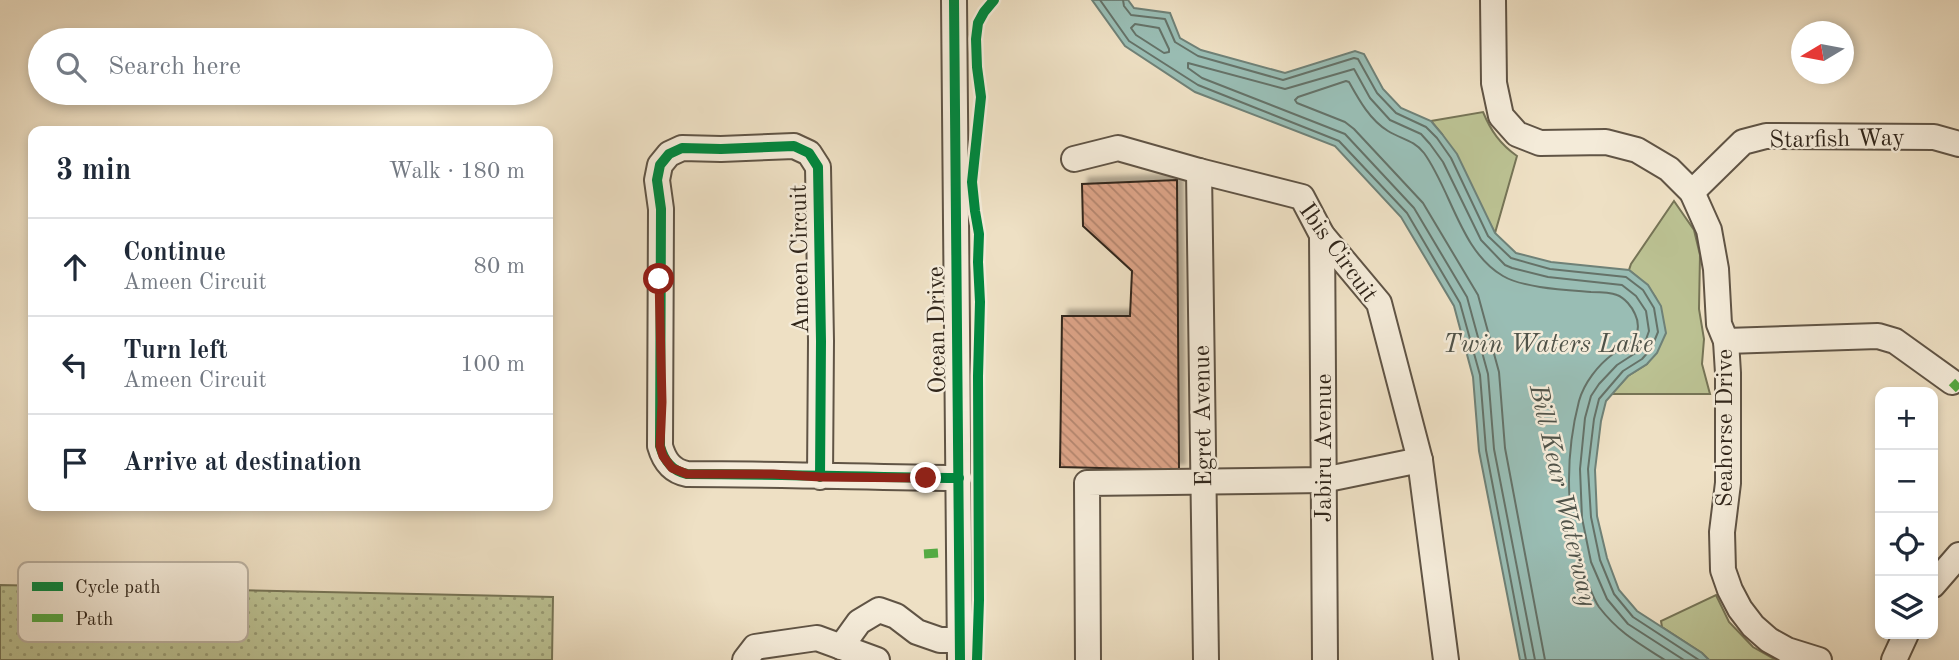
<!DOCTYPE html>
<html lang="en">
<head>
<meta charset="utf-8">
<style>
	body { margin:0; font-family:"Old Standard TT",serif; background:#f2f2f3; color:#1f2937 }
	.controls { position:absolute; right:21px; bottom:21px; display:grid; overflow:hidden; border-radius:14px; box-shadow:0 4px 10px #0003 }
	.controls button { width:63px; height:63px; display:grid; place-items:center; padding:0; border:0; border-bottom:2px solid #e0e1e3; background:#fff; color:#1f2937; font:35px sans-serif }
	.compass { position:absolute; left:1791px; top:21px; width:63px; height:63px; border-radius:50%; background:#fff; box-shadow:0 4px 10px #0003; rotate:260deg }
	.stop { position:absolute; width:21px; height:21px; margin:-16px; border:5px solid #8f2418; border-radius:50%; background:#fff }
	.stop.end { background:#8f2418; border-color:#fff; box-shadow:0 2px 7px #0008 }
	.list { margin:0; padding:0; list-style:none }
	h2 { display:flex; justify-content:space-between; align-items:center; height:91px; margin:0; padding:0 28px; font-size:30px }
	h2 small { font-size:23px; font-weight:400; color:#747a83 }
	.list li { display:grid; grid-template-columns:46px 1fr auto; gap:21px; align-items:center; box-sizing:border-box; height:98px; padding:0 28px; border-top:2px solid #e0e1e3 }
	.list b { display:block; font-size:26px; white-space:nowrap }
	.list p { margin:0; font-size:23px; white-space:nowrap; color:#747a83 }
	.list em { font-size:23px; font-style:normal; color:#747a83 }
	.icon { flex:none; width:38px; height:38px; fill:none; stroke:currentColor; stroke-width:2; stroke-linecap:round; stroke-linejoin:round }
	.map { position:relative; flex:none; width:1959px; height:660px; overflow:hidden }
	.search { position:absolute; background:#fff; box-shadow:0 4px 10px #0003; left:28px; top:28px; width:525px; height:77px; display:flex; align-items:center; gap:18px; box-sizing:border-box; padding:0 24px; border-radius:38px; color:#747a83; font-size:26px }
	.panel { position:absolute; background:#fff; box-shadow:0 4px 10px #0003; left:28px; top:126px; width:525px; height:385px; border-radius:14px }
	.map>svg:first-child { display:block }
	.grass { fill:url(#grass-dots); stroke:#767456; stroke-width:2 }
	.park { fill:#bbc192; stroke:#767456; stroke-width:2 }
	.water { fill:#99bdb4; stroke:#6f8177; stroke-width:2 }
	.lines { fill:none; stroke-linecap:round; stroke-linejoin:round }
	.shore { stroke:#657268; stroke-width:2 }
	.building { fill:url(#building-back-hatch); stroke:#31261b; stroke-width:2; filter:url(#shadow) }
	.minor-casing { stroke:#605445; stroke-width:28 }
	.minor { stroke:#f4ebd9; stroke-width:24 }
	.quiet { stroke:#54aa43; stroke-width:9; stroke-dasharray:18 9; stroke-linecap:butt }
	.cycleway-casing { stroke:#f4ebd9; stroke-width:15 }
	.cycleway { stroke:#00873e; stroke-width:10 }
	.route { stroke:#8f2418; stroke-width:9 }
	.labels { text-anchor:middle; stroke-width:5; stroke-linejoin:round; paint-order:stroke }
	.street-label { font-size:24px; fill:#31261b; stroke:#f4ebd9 }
	.water-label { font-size:26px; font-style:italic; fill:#505349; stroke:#f4ebd9 }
	.key { fill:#f4ebd9; stroke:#bab0a0; stroke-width:2 }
	.key-label { font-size:19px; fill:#31261b }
</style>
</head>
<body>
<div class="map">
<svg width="1959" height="660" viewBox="0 0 1959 660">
	<defs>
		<pattern id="grass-dots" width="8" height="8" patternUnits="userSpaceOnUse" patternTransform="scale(1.75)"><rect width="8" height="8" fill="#bbc192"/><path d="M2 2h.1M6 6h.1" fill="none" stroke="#999d76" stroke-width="1.8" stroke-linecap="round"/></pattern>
		<pattern id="building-back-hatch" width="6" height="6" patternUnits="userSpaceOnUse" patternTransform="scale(1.75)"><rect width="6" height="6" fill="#dca387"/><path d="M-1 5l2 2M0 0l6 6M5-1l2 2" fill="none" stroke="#b3856e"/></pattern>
		<filter id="shadow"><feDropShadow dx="6" dy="-6" stdDeviation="2" flood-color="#0004"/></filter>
	</defs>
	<rect width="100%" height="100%" fill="#eee0c4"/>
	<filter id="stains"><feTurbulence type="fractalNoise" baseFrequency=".00286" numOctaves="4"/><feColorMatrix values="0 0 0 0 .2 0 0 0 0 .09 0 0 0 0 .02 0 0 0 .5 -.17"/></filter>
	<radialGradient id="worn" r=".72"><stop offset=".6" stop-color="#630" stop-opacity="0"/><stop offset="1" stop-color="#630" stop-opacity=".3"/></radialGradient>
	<polygon class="grass" points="0,585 553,597 552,660 0,660"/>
	<g class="park">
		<path d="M1483 112C1491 131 1500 144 1517 156L1495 233 1442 134 1431 121Z"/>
		<path d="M1674 201 1694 230 1700 255 1699 309 1704 339 1702 364 1710 394H1611L1628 376 1647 364 1665 333C1660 300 1656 291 1629 270L1631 264Z"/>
		<polygon points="1716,595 1729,622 1753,647 1776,660 1709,660 1702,653 1662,627 1661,621"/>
	</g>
	<polygon class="water" points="1092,0 1128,0 1134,8 1170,13 1180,38 1201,50 1285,73 1355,51 1364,54 1383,89 1401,108 1431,121 1442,134 1457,154 1495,233 1516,253 1551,262 1629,270 1648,285 1661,306 1666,333 1657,353 1647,364 1628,376 1606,401 1601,421 1595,470 1597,516 1607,558 1619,590 1637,611 1702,653 1709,660 1520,660 1479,451 1473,377 1454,306 1401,217 1335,146 1195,92 1125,46"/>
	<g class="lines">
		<g class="shore">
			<polyline points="1100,0 1129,41 1198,85 1339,141 1407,213 1460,303 1480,375 1486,450 1526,660"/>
			<polyline points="1123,0 1124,6 1131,15 1165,19 1175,42 1198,56 1283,80 1354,58 1358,59 1377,93 1396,113 1426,127 1437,138 1451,158 1488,236 1511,258 1550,269 1626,277 1643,290 1654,308 1658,332 1651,349 1642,359 1623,371 1599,399 1594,419 1588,469 1591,517 1600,560 1614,594 1633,617 1699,660"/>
			<polygon points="1135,24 1159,28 1169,49 1169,52 1164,53 1136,35 1131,28"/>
			<polyline points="1535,660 1494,449 1488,374 1467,297 1414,208 1345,134 1202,78 1188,68 1188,63 1285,89 1354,69 1370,98 1390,120 1421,134 1430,144 1443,162 1481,240 1505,265 1512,268 1548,277 1622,285 1636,296 1646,311 1649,331 1644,345 1637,352 1617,365 1599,384 1591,396 1585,418 1580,469 1582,518 1591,562 1607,599 1628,624 1684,660"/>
			<path d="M1545 660 1505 448 1499 372 1478 295 1423 203 1354 129 1345 122 1297 103 1295 100 1298 97 1346 81 1349 82C1359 100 1370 120 1388 131 1401 139 1414 140 1424 153 1451 190 1461 252 1503 276 1523 288 1567 290 1591 292 1599 292 1610 292 1617 295 1625 298 1632 307 1635 314 1639 322 1639 332 1634 339 1629 347 1620 349 1613 354 1598 365 1584 383 1579 401 1564 459 1565 527 1588 583 1591 591 1594 600 1599 607 1619 633 1638 643 1665 660"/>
		</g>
	</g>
	<polygon class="building" points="1177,180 1179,470 1060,467 1062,316 1130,316 1132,271 1083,226 1082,184"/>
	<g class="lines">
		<g class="minor-casing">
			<g id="minor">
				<polyline points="954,0 960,660"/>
				<polyline points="1493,0 1494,83 1501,116 1517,134 1540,143 1606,142 1637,150 1669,169 1692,192 1709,230 1716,269 1719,324 1726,341 1728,373 1728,483 1722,532 1723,570 1730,590 1740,609 1753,626 1769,640 1787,650 1819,660"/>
				<polyline points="1074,159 1118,148 1199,171 1302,197 1322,235 1379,303 1420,460 1446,660"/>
				<polyline points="1199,171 1206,660"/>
				<polyline points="1692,192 1743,142 1766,136 1934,137 1959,144"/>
				<polyline points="1322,235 1325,660"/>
				<polyline points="1726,341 1878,336 1895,341 1952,382"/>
				<path d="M820 477 821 341 818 167 809 153 794 146 721 149 682 148 669 154 660 165 657 180 661 209 660 446C664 460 671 471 687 474 777 474 868 477 959 478"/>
				<polyline points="1933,585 1959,555"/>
				<polyline points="841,647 859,622 879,610 896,616 917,632 940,640 959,640"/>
				<polyline points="745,660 755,647 817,638 877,660"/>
				<polyline points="1088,660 1087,483 1323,480 1420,460"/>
				<polyline points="1894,660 1906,634"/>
			</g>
		</g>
		<use href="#minor" class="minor"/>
		<g class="quiet">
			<polyline points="1952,382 1959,389"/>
			<polyline points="924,554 938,553"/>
		</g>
		<g class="cycleway-casing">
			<g id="cycleway">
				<polyline points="954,0 960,660"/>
				<path d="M820 477 821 341 818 167 809 153 794 146 721 149 682 148 669 154 660 165 657 180 661 209 660 446C664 460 671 471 687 474 777 474 868 477 959 478"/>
				<polyline points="977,660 979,600 978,376 980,302 978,262 979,234 975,211 972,182 981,97 977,67 976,39 978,23 984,12 994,0"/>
			</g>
		</g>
		<use href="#cycleway" class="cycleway"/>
	</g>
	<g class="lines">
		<polyline class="route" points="659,279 662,402 660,446 663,456 672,468 687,474 773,474 820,477 926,478"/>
	</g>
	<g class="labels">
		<g class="street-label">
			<text transform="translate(1837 138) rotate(-1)" y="8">Starfish Way</text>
			<text transform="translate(1339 252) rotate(54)" y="8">Ibis Circuit</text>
			<text transform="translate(799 259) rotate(-91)" y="8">Ameen Circuit</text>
			<text transform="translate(936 330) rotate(-91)" y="8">Ocean Drive</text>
			<text transform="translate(1202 416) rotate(-91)" y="8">Egret Avenue</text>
			<text transform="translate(1724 428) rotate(-90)" y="8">Seahorse Drive</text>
			<text transform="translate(1323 448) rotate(-90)" y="8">Jabiru Avenue</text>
		</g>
		<g class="water-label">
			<text x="1548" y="352">Twin Waters Lake</text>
			<text transform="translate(1564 495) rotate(77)" y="9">Bill Kear Waterway</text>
		</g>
	</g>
	<rect x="18" y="562" width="230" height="80" rx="10" class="key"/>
	<rect x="32" y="582" width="31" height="9" fill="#00873e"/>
	<rect x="32" y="614" width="31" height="8" fill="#54aa43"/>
	<g class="key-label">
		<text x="75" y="593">Cycle path</text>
		<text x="75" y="625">Path</text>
	</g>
	<rect width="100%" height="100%" filter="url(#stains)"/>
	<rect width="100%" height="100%" fill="url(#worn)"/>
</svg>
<div class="controls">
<button>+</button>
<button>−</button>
<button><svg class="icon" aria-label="locate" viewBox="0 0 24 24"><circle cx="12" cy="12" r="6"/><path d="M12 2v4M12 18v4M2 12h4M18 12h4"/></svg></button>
<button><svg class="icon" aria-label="layers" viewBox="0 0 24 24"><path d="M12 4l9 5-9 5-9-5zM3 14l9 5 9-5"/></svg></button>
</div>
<svg class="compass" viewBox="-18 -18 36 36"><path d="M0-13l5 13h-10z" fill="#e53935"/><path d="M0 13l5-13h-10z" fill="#747a83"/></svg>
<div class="stop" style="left:659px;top:279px"></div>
<div class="stop end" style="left:926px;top:478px"></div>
<div class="search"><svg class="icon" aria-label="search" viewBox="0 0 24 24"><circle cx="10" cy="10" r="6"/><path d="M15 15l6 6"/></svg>Search here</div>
<section class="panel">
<h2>3 min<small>Walk · 180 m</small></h2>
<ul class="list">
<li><svg class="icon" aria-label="ahead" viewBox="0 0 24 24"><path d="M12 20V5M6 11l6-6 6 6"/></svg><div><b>Continue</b><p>Ameen Circuit</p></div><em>80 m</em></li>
<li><svg class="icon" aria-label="left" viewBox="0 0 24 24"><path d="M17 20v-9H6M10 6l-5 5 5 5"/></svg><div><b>Turn left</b><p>Ameen Circuit</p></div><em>100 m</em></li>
<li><svg class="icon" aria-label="arrive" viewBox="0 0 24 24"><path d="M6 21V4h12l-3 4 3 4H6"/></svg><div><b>Arrive at destination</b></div></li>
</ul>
</section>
</div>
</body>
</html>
